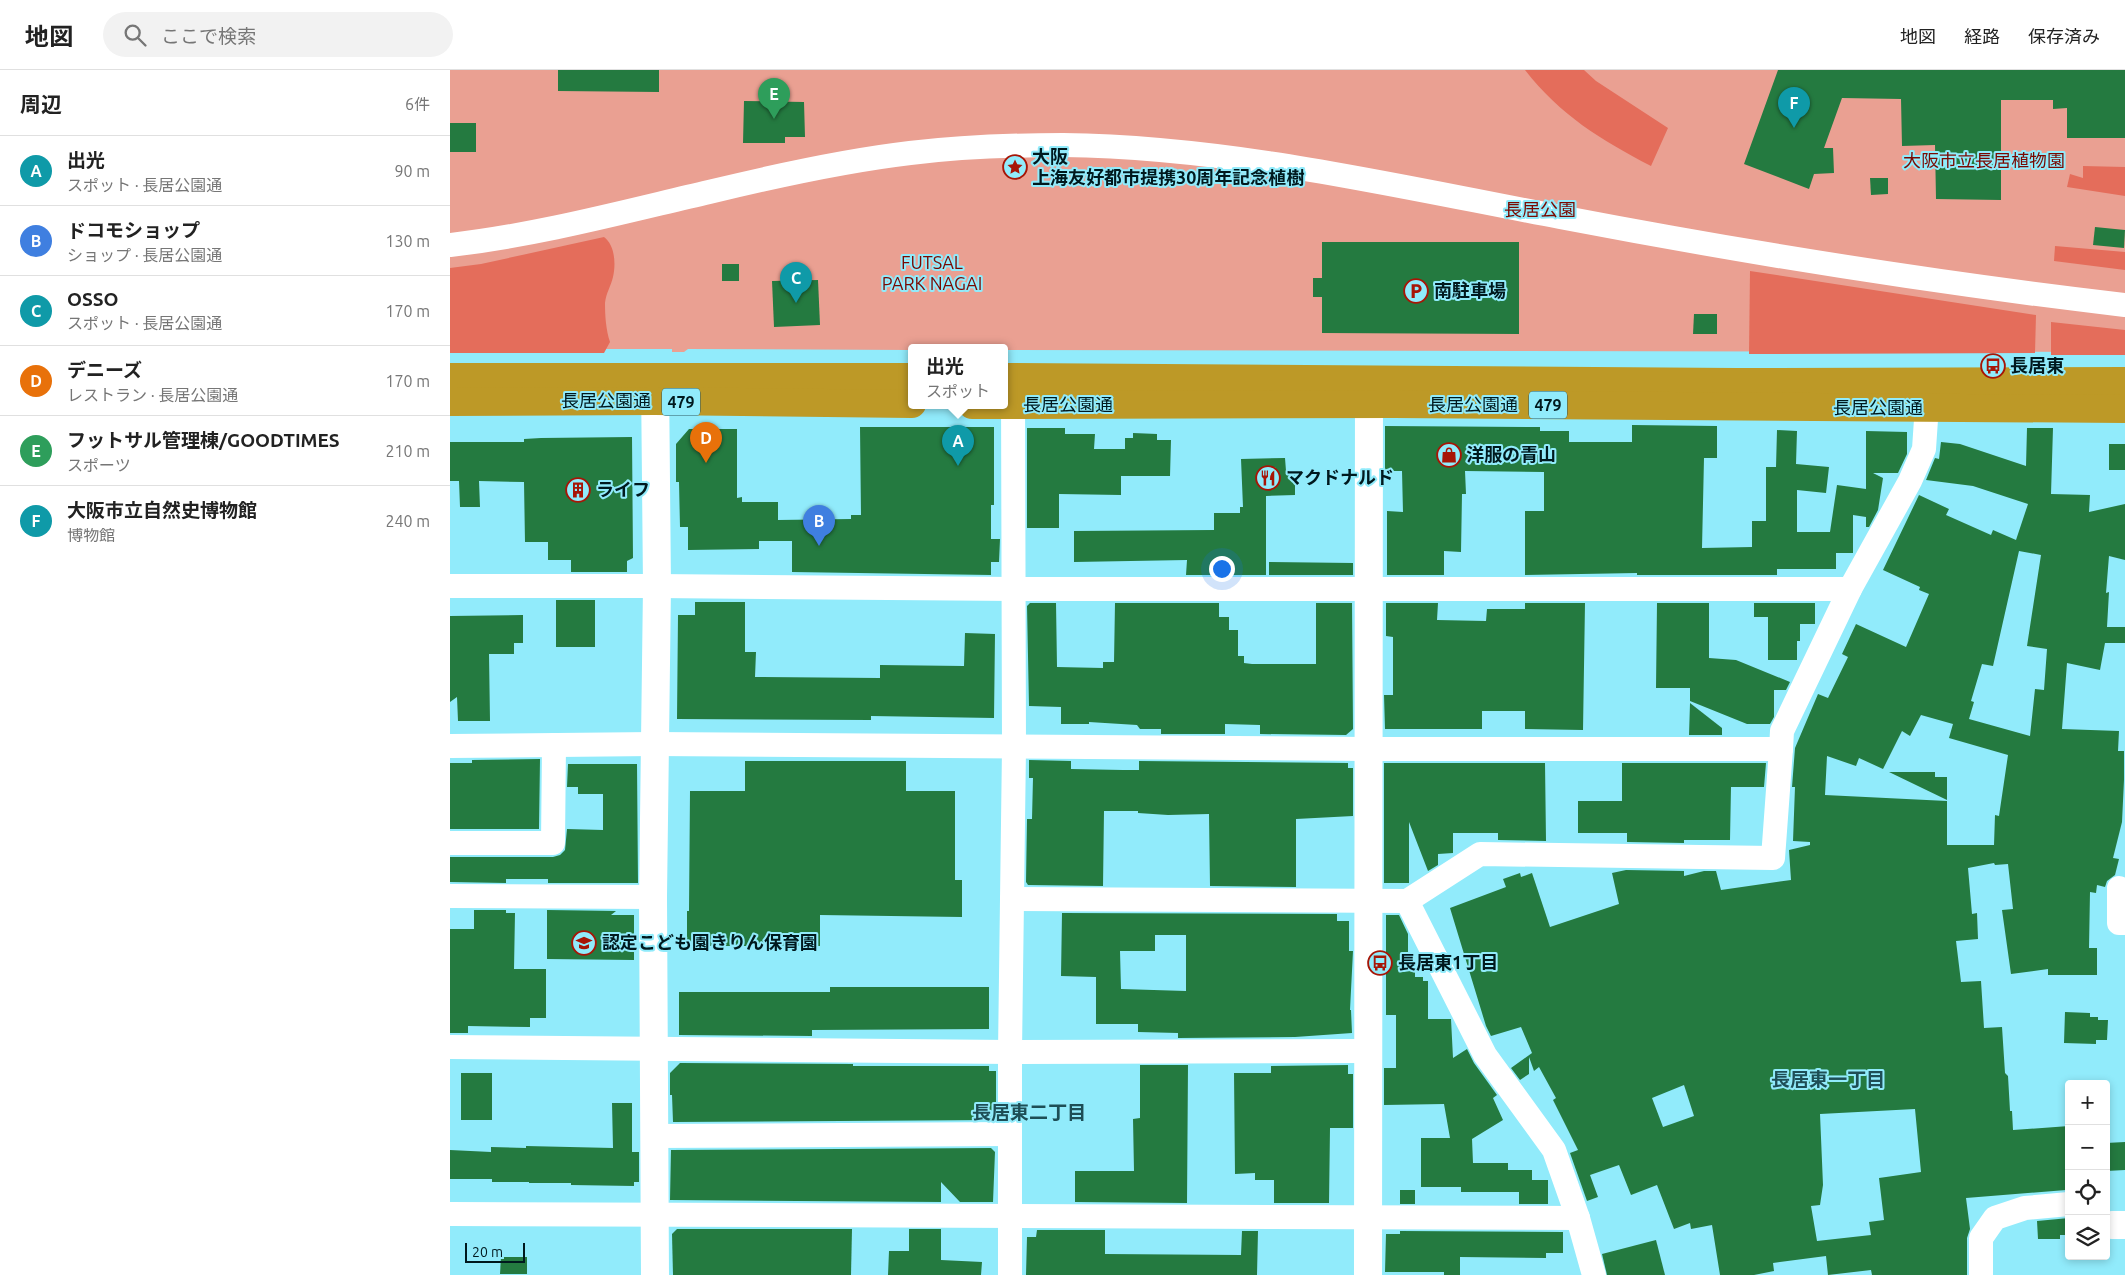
<!DOCTYPE html>
<html lang="ja">
<head>
<meta charset="utf-8">
<style>
	body { margin:0; font-family:Ubuntu,"Noto Sans JP",sans-serif; background:#f2f2f2; color:#222 }
	.controls { position:absolute; right:15px; bottom:15px; display:grid; overflow:hidden; border-radius:5px; box-shadow:0 2px 8px #0003 }
	.controls button { width:45px; height:45px; display:grid; place-items:center; padding:0; border:0; border-bottom:1px solid #e0e0e0; background:#fff; color:#222; font:25px sans-serif }
	.scale { position:absolute; left:15px; bottom:12px; width:60px; box-sizing:border-box; padding-left:5px; border:2px solid #00191e; border-top:0; font-size:14px; line-height:18px; white-space:nowrap; color:#00191e; -webkit-text-stroke:4px #91ebfb; paint-order:stroke }
	.you { position:absolute; left:771px; top:498px; width:18px; height:18px; margin:-12px; border:4px solid #fff; border-radius:50%; background:#1a73e8; box-shadow:0 0 0 8px #1a73e833 }
	.badge { display:grid; place-items:center; width:32px; height:32px; border-radius:50%; background:#a71506; color:#fff; font-size:16px; font-weight:700 }
	.pin { position:absolute; translate:-50% -41px; filter:drop-shadow(0 1px 2px #0008) }
	.pin::after { content:''; position:absolute; top:26px; width:18px; height:15px; background:inherit; clip-path:polygon(0 0,100% 0,50% 100%) }
	.popup { position:absolute; left:458px; top:274px; width:100px; height:65px; box-sizing:border-box; display:grid; place-content:center; border-radius:5px; background:#fff; filter:drop-shadow(0 1px 4px #0005); font-size:16px; white-space:nowrap; color:#767676 }
	.popup b { font-size:19px; color:#222 }
	.popup::after { content:''; position:absolute; left:50%; top:100%; margin-left:-10px; border:10px solid transparent; border-top-color:#fff }
	.list { margin:0; padding:0; list-style:none }
	h2 { display:flex; justify-content:space-between; align-items:center; height:65px; margin:0; padding:0 20px; font-size:21px }
	h2 small { font-size:16px; font-weight:400; color:#767676 }
	.list li { display:grid; grid-template-columns:32px 1fr auto; gap:15px; align-items:center; box-sizing:border-box; height:70px; padding:0 20px; border-top:1px solid #e0e0e0 }
	.list b { display:block; font-size:19px; white-space:nowrap }
	.list p { margin:0; font-size:16px; white-space:nowrap; color:#767676 }
	.list em { font-size:16px; font-style:normal; color:#767676 }
	.icon { flex:none; width:28px; height:28px; fill:none; stroke:currentColor; stroke-width:2; stroke-linecap:round; stroke-linejoin:round }
	.map { position:relative; flex:none; width:1675px; height:1205px; overflow:hidden }
	header { display:flex; align-items:center; gap:30px; box-sizing:border-box; height:70px; padding:0 25px; background:#fff; border-bottom:1px solid #e0e0e0 }
	header strong { font-size:24px }
	nav { display:flex; gap:28px; margin-inline-start:auto; font-size:18px }
	.search { width:350px; height:45px; background:#f2f2f2; display:flex; align-items:center; gap:12px; box-sizing:border-box; padding:0 18px; border-radius:28px; color:#767676; font-size:19px }
	main { display:flex }
	aside { flex:1; background:#fff }
	.map>svg:first-child { display:block }
	.green { fill:#eaa092 }
	.forest { fill:#e46d5b }
	.building { fill:#247a40; fill-rule:evenodd }
	.lines { fill:none; stroke-linecap:round; stroke-linejoin:round }
	.street { stroke:#fff; stroke-width:24 }
	.secondary { stroke:#fff; stroke-width:28 }
	.highway { stroke:#bd9927; stroke-width:28 }
	.labels { text-anchor:middle; stroke-width:4; stroke-linejoin:round; paint-order:stroke }
	.shield { fill:#91ebfb; stroke:#2c5860; stroke-width:1 }
	.shield-label { font-size:16px; font-weight:bold; fill:#00191e }
	.poi-label { font-size:18px; font-weight:bold; fill:#00191e; stroke:#91ebfb; text-anchor:start }
	.park-label { font-size:18px; fill:#7a0800; stroke:#91ebfb }
	.street-label { font-size:18px; fill:#00191e; stroke:#91ebfb }
	.neighbourhood-label { font-size:19px; font-weight:bold; fill:#1e4e56; stroke:#91ebfb }
</style>
</head>
<body>
<header>
<strong>地図</strong>
<div class="search"><svg class="icon" aria-label="search" viewBox="0 0 24 24"><circle cx="10" cy="10" r="6"/><path d="M15 15l6 6"/></svg>ここで検索</div>
<nav><a>地図</a><a>経路</a><a>保存済み</a></nav>
</header>
<main>
<aside>
<h2>周辺<small>6件</small></h2>
<ul class="list">
<li><span class="badge" style="background:#0f9aa8">A</span><div><b>出光</b><p>スポット · 長居公園通</p></div><em>90 m</em></li>
<li><span class="badge" style="background:#3f7fe0">B</span><div><b>ドコモショップ</b><p>ショップ · 長居公園通</p></div><em>130 m</em></li>
<li><span class="badge" style="background:#0f9aa8">C</span><div><b>OSSO</b><p>スポット · 長居公園通</p></div><em>170 m</em></li>
<li><span class="badge" style="background:#e8710a">D</span><div><b>デニーズ</b><p>レストラン · 長居公園通</p></div><em>170 m</em></li>
<li><span class="badge" style="background:#2e9e5b">E</span><div><b>フットサル管理棟/GOODTIMES</b><p>スポーツ</p></div><em>210 m</em></li>
<li><span class="badge" style="background:#0f9aa8">F</span><div><b>大阪市立自然史博物館</b><p>博物館</p></div><em>240 m</em></li>
</ul>
</aside>
<div class="map">
<svg width="1675" height="1205" viewBox="0 0 1675 1205">
	<rect width="100%" height="100%" fill="#91ebfb"/>
	<polygon class="green" points="0,0 1675,0 1675,282 554,280 554,277 462,277 462,280 238,279 234,282 222,282 222,279 0,279"/>
	<g class="forest">
		<path d="M1075 0H1134L1146 11 1218 58 1201 96C1151 70 1110 45 1075 0Z"/>
		<polygon points="1633,96 1675,97 1675,126 1617,117 1620,104 1633,108"/>
		<path d="M154 167C165 175 166 194 163 207 161 216 156 223 155 233 155 246 156 260 160 272L154 283H0V198L31 194Z"/>
		<polygon points="1605,176 1675,182 1675,200 1604,191"/>
		<polygon points="1300,201 1586,245 1585,283 1299,284"/>
		<polygon points="1601,252 1675,260 1675,285 1601,285"/>
	</g>
	<g class="building">
		<polygon points="108,0 209,0 209,22 108,21"/>
		<polygon points="1328,0 1675,0 1675,68 1617,68 1617,38 1603,39 1603,30 1551,30 1551,130 1486,129 1485,75 1452,76 1451,29 1392,28 1374,78 1383,78 1384,103 1364,104 1359,119 1294,94"/>
		<polygon points="294,31 354,32 355,67 335,67 335,73 293,73"/>
		<rect x="0" y="53" width="26" height="29"/>
		<polygon points="1420,108 1438,108 1438,124 1421,125"/>
		<polygon points="1645,157 1675,160 1674,178 1643,175"/>
		<polygon points="872,172 1069,172 1069,264 872,263 872,227 863,227 863,208 872,208"/>
		<rect x="272" y="194" width="17" height="17"/>
		<polygon points="368,210 370,255 324,257 322,211"/>
		<polygon points="1244,244 1267,244 1267,264 1243,264"/>
		<polygon points="1182,355 1267,356 1267,388 1254,388 1252,478 1302,477 1302,451 1316,451 1316,397 1326,397 1327,360 1347,361 1346,394 1379,397 1376,423 1347,420 1347,462 1380,462 1387,415 1416,419 1416,361 1457,362 1457,384 1448,403 1423,403 1433,408 1428,440 1419,457 1416,457 1416,447 1403,445 1403,483 1386,483 1386,499 1327,499 1327,505 1187,505 1187,503 1075,505 1075,441 1094,441 1094,402 1015,401 1016,424 1012,424 1011,482 994,481 994,505 937,505 937,441 953,442 952,401 935,401 935,356 1090,357 1090,361 1119,361 1119,372 1182,372"/>
		<polygon points="410,357 544,357 544,435 541,435 541,469 550,469 549,492 541,492 541,505 342,502 342,471 309,471 309,479 238,480 238,457 230,457 229,412 226,412 226,374 239,359 287,359 287,428 292,427 292,432 328,432 328,450 401,449 401,445 411,445"/>
		<polygon points="577,358 615,358 615,364 645,364 644,379 675,379 675,368 683,368 683,363 707,364 707,370 721,370 720,406 671,406 671,425 609,424 609,458 577,458"/>
		<path d="M1577 358H1603L1601 424 1640 425 1639 442 1675 434V490L1659 486 1656 523 1659 522 1657 557H1675V573H1655L1650 600 1617 593 1612 659 1669 661 1668 681H1674V710L1672 752 1663 788 1669 789 1665 805 1657 811 1655 817 1647 815 1646 823 1640 822 1639 878H1647V905H1598V899L1561 904 1552 840 1563 839 1558 794 1545 795 1544 793 1518 798 1522 844 1527 843 1528 869 1506 871 1511 912 1531 911 1534 958 1552 957 1555 1003 1558 1006 1560 1041H1562L1563 1060 1619 1056V1083H1617L1619 1104H1615L1616 1120 1516 1128 1520 1159 1517 1168V1205H1422L1421 1200 1378 1205 1376 1186 1323 1193 1324 1201 1304 1205H1270L1262 1155 1241 1159 1240 1153 1224 1159 1207 1115 1181 1125 1169 1095 1140 1105 1148 1127 1137 1131 1120 1083 1128 1080 1103 1030 1106 1028 1089 997 1084 1001 1079 987V1004L1070 1010 1061 998 1082 983 1071 957 1041 966 1036 956 1000 838 1056 817 1053 809 1070 803 1071 807 1082 803 1100 857 1169 834 1162 803 1176 800 1234 801V806L1254 801H1266L1271 820 1341 810 1339 780 1360 775V772L1343 771 1345 717H1342L1345 678 1368 624 1378 628 1398 587 1392 584 1406 554 1456 577 1479 524 1469 520 1470 517 1433 500 1469 425 1499 439 1496 445 1541 465 1543 460 1566 470 1578 434 1523 416 1476 410 1485 388 1489 389 1491 372 1510 374 1576 396ZM1569 481 1591 485 1577 576 1597 579 1594 620 1585 619 1580 666 1519 649 1524 632 1521 631 1532 594 1543 596ZM1471 645 1503 654 1499 668 1558 685 1549 746 1545 745 1544 775H1497V731L1375 725 1377 686 1406 696 1409 688 1433 699 1452 661 1460 666ZM1234 1015 1244 1046 1213 1057 1202 1028ZM1465 1039 1471 1102 1429 1108 1434 1150 1419 1152 1421 1165 1367 1171 1361 1136 1370 1135 1373 1115 1370 1044Z"/>
		<polygon points="182,367 183,488 177,491 177,502 121,502 121,490 98,490 98,472 75,472 74,412 29,411 30,437 10,437 9,411 0,411 0,372 74,372 74,369 91,368"/>
		<rect x="1659" y="374" width="16" height="26"/>
		<polygon points="835,388 836,401 845,401 845,425 816,426 816,505 736,505 737,490 624,492 624,461 764,460 764,443 790,443 790,437 793,437 791,389"/>
		<polygon points="819,492 903,493 903,505 819,505"/>
		<rect x="106" y="530" width="39" height="47"/>
		<polygon points="245,532 295,532 295,582 306,582 305,607 430,608 430,595 514,596 515,563 545,564 544,648 421,646 421,650 227,649 228,545 245,545"/>
		<polygon points="580,533 606,533 607,597 653,598 653,592 664,592 665,533 769,533 769,547 779,547 779,560 788,560 788,586 794,586 794,593 802,594 866,594 866,533 902,533 903,659 896,665 810,664 810,655 775,654 775,664 711,664 711,659 690,659 687,655 639,652 639,654 611,654 611,637 579,636 577,536"/>
		<polygon points="936,533 988,533 987,550 1036,551 1037,539 1075,539 1075,533 1135,533 1133,660 1075,659 1075,641 1032,641 1032,659 935,659 934,625 943,625 943,567 936,566"/>
		<polygon points="1207,533 1259,533 1259,588 1286,590 1340,612 1336,620 1324,620 1324,647 1320,654 1297,654 1240,631 1240,618 1206,618"/>
		<polygon points="1304,533 1365,533 1365,554 1350,554 1350,571 1347,571 1347,590 1318,590 1318,547 1304,547"/>
		<polygon points="73,545 73,573 64,573 64,584 39,584 40,651 8,651 7,627 0,632 0,546"/>
		<polygon points="1240,633 1272,658 1272,665 1239,665"/>
		<polygon points="90,689 89,759 0,759 0,693 22,693 22,690"/>
		<polygon points="579,690 621,691 621,699 673,700 689,700 689,691 898,693 898,698 903,698 903,746 846,749 846,817 760,816 759,744 718,745 688,743 688,741 654,741 653,816 578,815 576,812 577,749 582,749 583,708 579,708"/>
		<polygon points="295,691 456,691 456,721 505,721 505,810 512,810 512,847 370,845 370,876 237,876 237,841 239,841 240,721 295,721"/>
		<polygon points="934,693 1095,693 1096,771 1048,770 1048,763 1003,763 1003,783 988,784 988,795 978,801 959,752 959,813 934,813"/>
		<polygon points="1172,693 1316,693 1314,717 1281,717 1280,770 1234,770 1234,773 1177,772 1177,763 1128,763 1128,731 1172,731"/>
		<polygon points="118,694 187,694 188,813 98,813 98,809 56,809 56,813 0,812 0,787 103,787 110,785 115,780 117,759 153,760 153,724 128,724 128,717 117,717"/>
		<polygon points="1439,702 1485,702 1485,707 1497,707 1497,730"/>
		<polygon points="24,840 56,840 56,843 65,843 64,899 96,899 96,948 80,948 80,957 18,956 18,963 0,963 0,859 24,859"/>
		<polygon points="97,840 166,841 161,845 184,845 184,890 97,889"/>
		<path d="M612 843 887 844V851H899V881H903L900 940H901L902 963 845 967 728 968V963L688 962V954H646V907L611 906ZM705 865H736V921L671 919 670 881H705Z"/>
		<polygon points="936,845 949,845 958,864 958,901 965,902 965,907 973,907 973,911 978,911 978,949 1001,949 1003,988 1017,979 1024,993 1047,1025 1043,1028 1053,1050 1022,1069 1023,1093 1058,1093 1058,1100 1082,1100 1082,1110 1098,1110 1098,1134 1069,1134 1069,1122 1011,1122 1011,1117 971,1117 971,1068 1000,1068 994,1034 934,1035 934,998 946,998 946,945 936,945"/>
		<polygon points="380,917 539,917 539,959 362,960 362,966 229,965 229,922 380,922"/>
		<polygon points="1615,942 1640,943 1640,947 1648,947 1648,950 1658,950 1657,970 1646,970 1646,974 1614,973"/>
		<polygon points="230,993 403,994 403,996 539,996 539,1001 546,1001 546,1050 223,1052 222,1025 220,1025 220,1003"/>
		<polygon points="690,995 738,995 737,1133 625,1132 625,1101 684,1101 683,1049 690,1048"/>
		<polygon points="898,995 898,1004 903,1004 903,1058 880,1058 879,1133 824,1133 824,1110 805,1110 805,1103 785,1104 784,1003 821,1003 821,996"/>
		<rect x="11" y="1003" width="31" height="47"/>
		<polygon points="162,1033 182,1033 182,1082 189,1082 189,1112 184,1112 184,1116 121,1115 121,1113 79,1113 79,1112 42,1112 42,1109 0,1109 0,1080 41,1082 41,1077 76,1078 76,1076 163,1078"/>
		<polygon points="1675,1072 1675,1100 1656,1101 1656,1073"/>
		<polygon points="541,1078 545,1082 543,1132 510,1132 491,1112 491,1132 220,1130 221,1080"/>
		<rect x="950" y="1120" width="15" height="14"/>
		<polygon points="1619,1148 1619,1165 1610,1165 1610,1169 1588,1169 1587,1151"/>
		<polygon points="227,1159 402,1159 401,1205 223,1205 222,1164"/>
		<polygon points="459,1159 491,1159 491,1190 532,1192 531,1205 438,1205 439,1181 459,1181"/>
		<polygon points="587,1160 655,1160 655,1184 791,1185 792,1161 808,1161 807,1205 576,1205 577,1167 586,1167"/>
		<polygon points="950,1161 1113,1162 1113,1183 1096,1183 1096,1188 1010,1187 1010,1205 994,1205 994,1202 935,1202 936,1164 950,1164"/>
		<polygon points="1206,1170 1215,1205 1157,1205 1152,1184"/>
		<polygon points="51,1187 77,1187 77,1204 50,1204"/>
	</g>
	<g class="lines">
		<g class="street">
			<path d="M0 175C88 165 173 142 259 122 325 106 392 91 460 83 510 77 563 75 613 75 781 77 946 116 1110 147 1298 183 1486 213 1675 235"/>
			<polyline points="0,516 207,516 564,519 1400,519"/>
			<polyline points="0,676 204,674 918,679 1331,679 1332,661 1400,519 1460,411 1474,379 1478,320"/>
			<polyline points="0,773 103,773 104,675"/>
			<polyline points="1669,818 1669,853 1675,853"/>
			<polyline points="0,826 203,827"/>
			<polyline points="562,829 957,831"/>
			<polyline points="0,977 560,982 919,981"/>
			<polyline points="204,1066 560,1064"/>
			<polyline points="0,1144 1128,1148"/>
			<polyline points="560,1205 560,982 564,677 563,317"/>
			<polyline points="1144,1205 1128,1148 1104,1080 1035,985 957,831 1030,784 1323,788 1331,679"/>
			<polyline points="1531,1205 1531,1168 1545,1148 1575,1138 1619,1134"/>
		</g>
		<g class="secondary">
			<polyline points="205,308 207,516 203,827 205,1205"/>
			<polyline points="1662,1155 1675,1155"/>
			<polyline points="918,1205 919,311"/>
		</g>
		<g class="highway">
			<polyline points="0,307 462,307"/>
			<polyline points="554,307 1286,312 1675,311"/>
			<polyline points="0,332 205,331 462,334"/>
			<polyline points="522,335 944,334 1675,339"/>
		</g>
	</g>
	<defs>
		<g id="sight-ring" transform="scale(1.25)"><circle r="9.5" fill="#91ebfb" stroke="#a71506" stroke-width="1.5"/><path d="M0-6L1.8-2.2L6-1.7L2.9 1.2L3.7 5.4L0 3.3L-3.7 5.4L-2.9 1.2L-6-1.7L-1.8-2.2Z" fill="#a71506"/></g>
		<g id="parking-ring" transform="scale(1.25)"><circle r="9.5" fill="#91ebfb" stroke="#a71506" stroke-width="1.5"/><path d="M-3.5-5.5H1a3.5 3.5 0 0 1 0 7H-1V5.5H-3.5ZM-1-3.4V-.6H.8a1.4 1.4 0 0 0 0-2.8Z" fill="#a71506"/></g>
		<g id="bus-ring" transform="scale(1.25)"><circle r="9.5" fill="#91ebfb" stroke="#a71506" stroke-width="1.5"/><path d="M-5-6H5V4H4V6H2V4H-2V6H-4V4H-5ZM-3.5-4V0h7V-4ZM-3.5 1.2v1.5H-2V1.2ZM2 1.2v1.5H3.5V1.2Z" fill="#a71506"/></g>
		<g id="shop-ring" transform="scale(1.25)"><circle r="9.5" fill="#91ebfb" stroke="#a71506" stroke-width="1.5"/><path d="M-5-2.5h2.3a2.7 3.5 0 0 1 5.4 0H5L5.5 6h-11ZM-1.5-2.5h3a1.5 2.3 0 0 0-3 0Z" fill="#a71506"/></g>
		<g id="restaurant-ring" transform="scale(1.25)"><circle r="9.5" fill="#91ebfb" stroke="#a71506" stroke-width="1.5"/><path d="M-5-6h1v4h1v-4h1v4h1v-4h1v5L-1.5 .5V6h-2V.5L-5-1ZM5-6V6H3V1.5H1.5Q1.5-4 5-6Z" fill="#a71506"/></g>
		<g id="building-ring" transform="scale(1.25)"><circle r="9.5" fill="#91ebfb" stroke="#a71506" stroke-width="1.5"/><path d="M-4-6H4V6H1V3H-1V6H-4ZM-2.5-4.3h1.7v1.8h-1.7ZM.8-4.3h1.7v1.8H.8ZM-2.5-1h1.7V.8h-1.7ZM.8-1h1.7V.8H.8Z" fill="#a71506"/></g>
		<g id="school-ring" transform="scale(1.25)"><circle r="9.5" fill="#91ebfb" stroke="#a71506" stroke-width="1.5"/><path d="M0-5L7-2L0 1L-7-2ZM-4 1L0 2.5L4 1V4Q0 6-4 4Z" fill="#a71506"/></g>
	</defs>
	<g fill-rule="evenodd">
		<use href="#sight-ring" x="565" y="97"/>
		<use href="#parking-ring" x="966" y="221"/>
		<use href="#bus-ring" x="1543" y="296"/>
		<use href="#shop-ring" x="999" y="385"/>
		<use href="#restaurant-ring" x="818" y="408"/>
		<use href="#building-ring" x="128" y="420"/>
		<use href="#school-ring" x="134" y="873"/>
		<use href="#bus-ring" x="930" y="893"/>
	</g>
	<g class="labels">
		<g class="shield">
			<rect x="212" y="318.5" width="38" height="27" rx="4"/>
			<rect x="1079" y="321.5" width="38" height="27" rx="4"/>
		</g>
		<g class="shield-label">
			<text x="231" y="338">479</text>
			<text x="1098" y="341">479</text>
		</g>
		<g class="poi-label">
			<text x="582" y="93">大阪<tspan x="582" dy="21">上海友好都市提携30周年記念植樹</tspan></text>
			<text x="984" y="227">南駐車場</text>
			<text x="1560" y="302">長居東</text>
			<text x="1016" y="391">洋服の青山</text>
			<text x="836" y="414">マクドナルド</text>
			<text x="146" y="426">ライフ</text>
			<text x="152" y="879">認定こども園きりん保育園</text>
			<text x="948" y="899">長居東1丁目</text>
		</g>
		<g class="park-label">
			<text x="1534" y="97">大阪市立長居植物園</text>
			<text x="1090" y="146">長居公園</text>
			<text x="482" y="199">FUTSAL<tspan x="482" dy="21">PARK NAGAI</tspan></text>
		</g>
		<g class="street-label">
			<text x="156" y="337">長居公園通</text>
			<text x="618" y="341">長居公園通</text>
			<text x="1023" y="341">長居公園通</text>
			<text x="1428" y="344">長居公園通</text>
		</g>
		<g class="neighbourhood-label">
			<text x="1378" y="1016">長居東一丁目</text>
			<text x="579" y="1049">長居東二丁目</text>
		</g>
	</g>
</svg>
<div class="controls">
<button>+</button>
<button>−</button>
<button><svg class="icon" aria-label="locate" viewBox="0 0 24 24"><circle cx="12" cy="12" r="6"/><path d="M12 2v4M12 18v4M2 12h4M18 12h4"/></svg></button>
<button><svg class="icon" aria-label="layers" viewBox="0 0 24 24"><path d="M12 4l9 5-9 5-9-5zM3 14l9 5 9-5"/></svg></button>
</div>
<div class="scale">20 m</div>
<div class="you"></div>
<div class="pin badge" style="left:508px;top:396px;background:#0f9aa8">A</div>
<div class="popup"><b>出光</b>スポット</div>
<div class="pin badge" style="left:369px;top:476px;background:#3f7fe0">B</div>
<div class="pin badge" style="left:346px;top:233px;background:#0f9aa8">C</div>
<div class="pin badge" style="left:256px;top:393px;background:#e8710a">D</div>
<div class="pin badge" style="left:324px;top:49px;background:#2e9e5b">E</div>
<div class="pin badge" style="left:1344px;top:58px;background:#0f9aa8">F</div>
</div>
</main>
</body>
</html>
